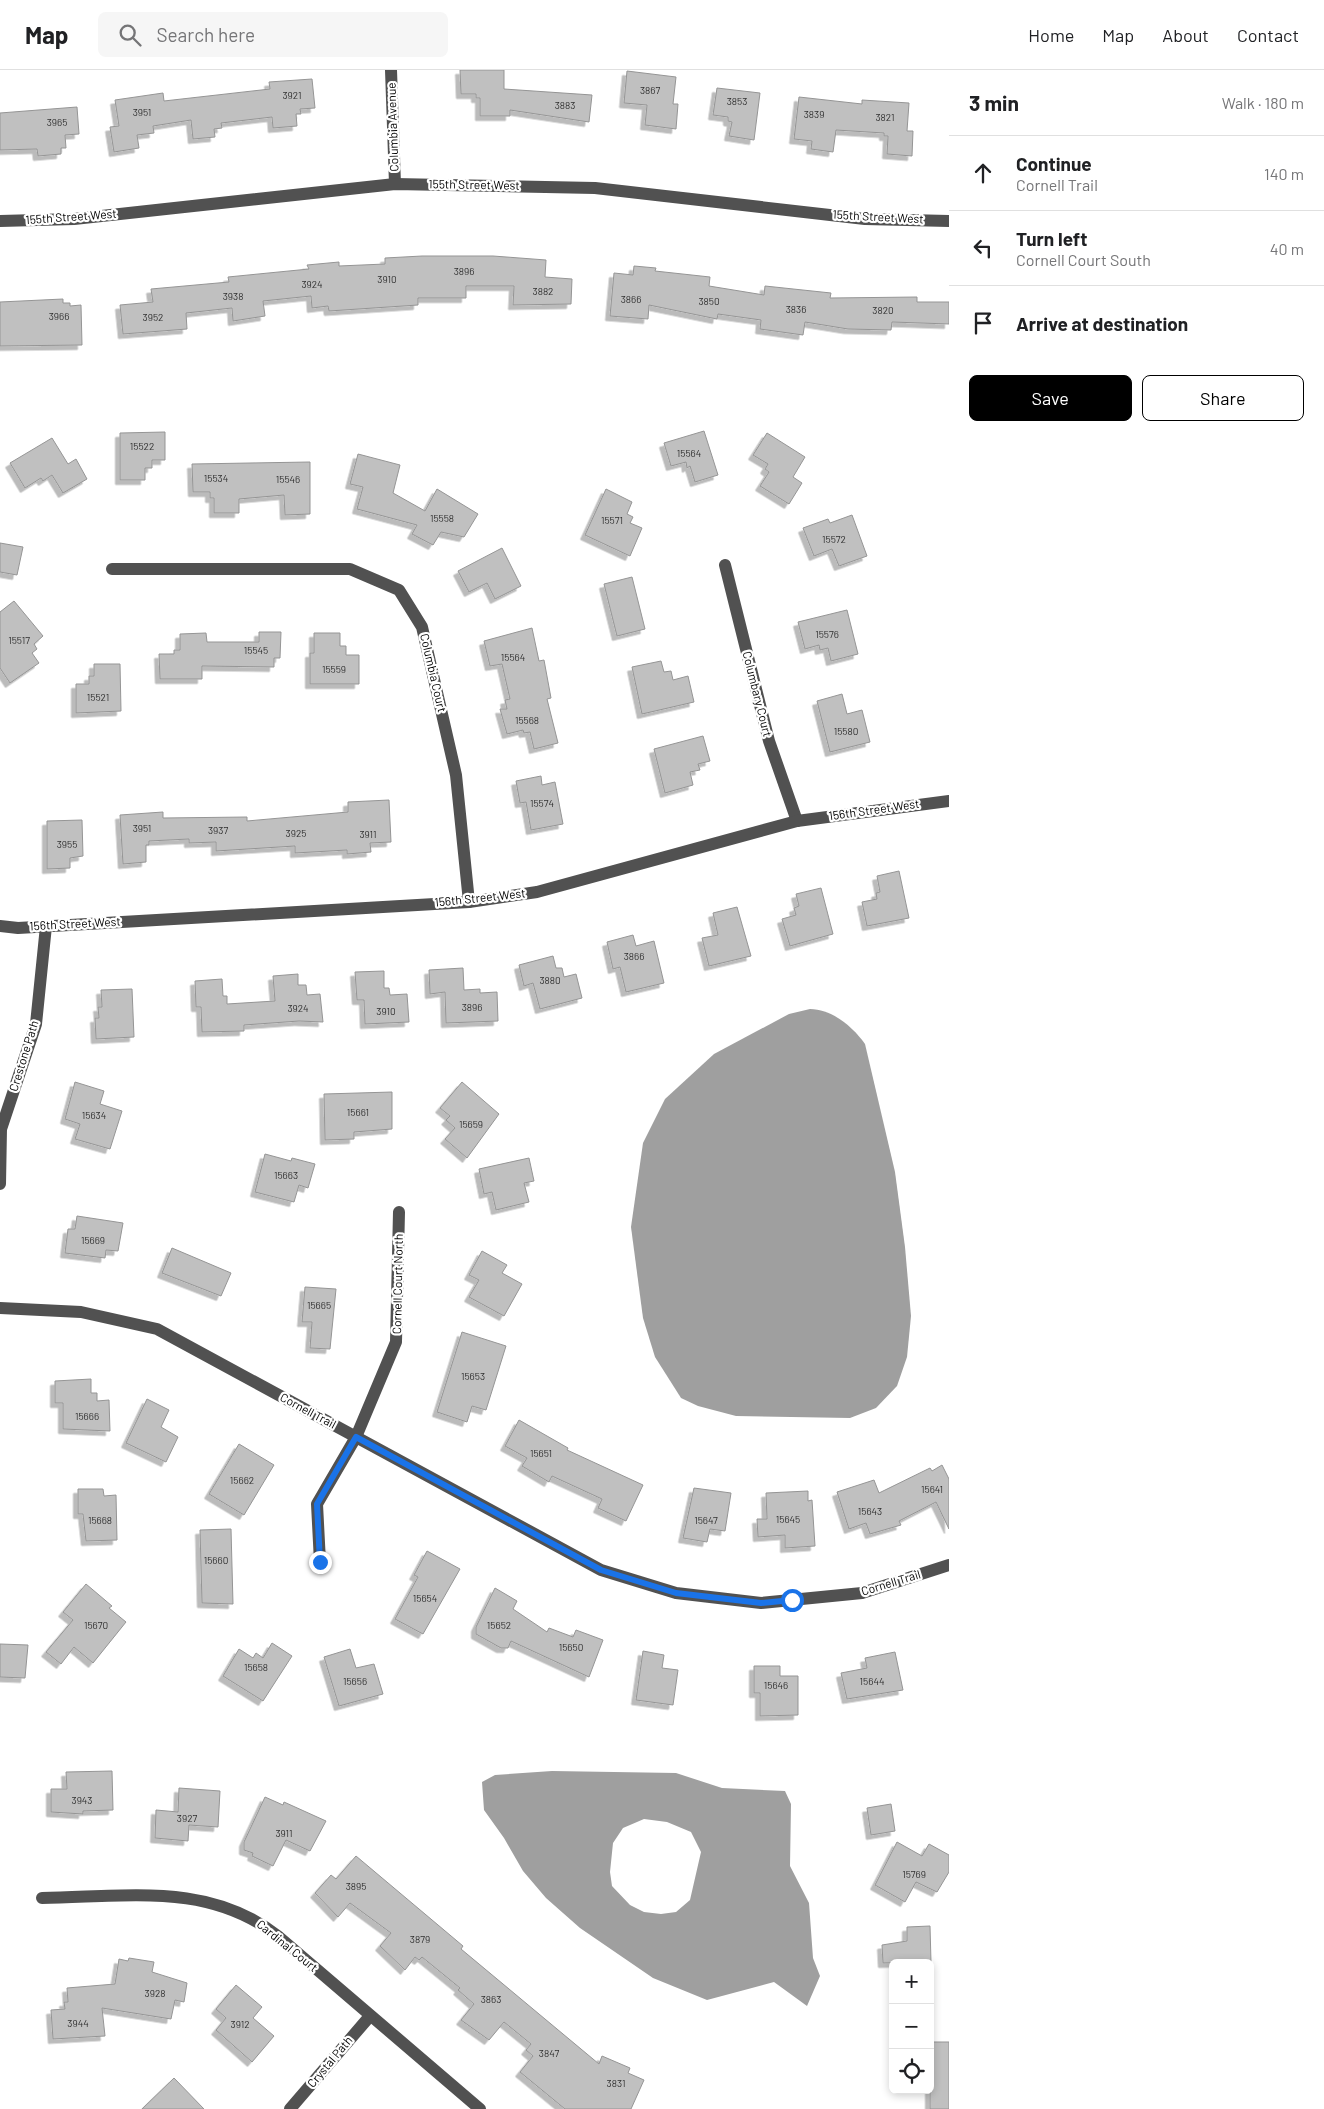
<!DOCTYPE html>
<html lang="en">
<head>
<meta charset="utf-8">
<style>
	body { margin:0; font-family:Barlow,sans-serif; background:#f6f6f6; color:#202124 }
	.controls { position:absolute; right:15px; bottom:15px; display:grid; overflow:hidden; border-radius:8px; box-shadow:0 2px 8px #0003 }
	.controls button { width:45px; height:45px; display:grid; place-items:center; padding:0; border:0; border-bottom:1px solid #e0e0e0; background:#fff; color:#202124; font:25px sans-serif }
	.stop { position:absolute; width:15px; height:15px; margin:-11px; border:4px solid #1a73e8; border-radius:50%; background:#fff }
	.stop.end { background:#1a73e8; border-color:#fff; box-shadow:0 1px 5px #0008 }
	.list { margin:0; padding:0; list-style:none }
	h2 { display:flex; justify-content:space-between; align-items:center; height:65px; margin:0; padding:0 20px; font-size:21px }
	h2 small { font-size:16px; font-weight:400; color:#757577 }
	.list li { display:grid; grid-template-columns:32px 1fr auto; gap:15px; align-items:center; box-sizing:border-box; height:75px; padding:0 20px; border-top:1px solid #e0e0e0 }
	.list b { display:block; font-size:19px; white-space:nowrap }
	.list p { margin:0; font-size:16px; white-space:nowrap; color:#757577 }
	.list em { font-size:16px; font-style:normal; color:#757577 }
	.actions { display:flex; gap:10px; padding:15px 20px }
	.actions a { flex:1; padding:11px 0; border:1px solid #000; border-radius:8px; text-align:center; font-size:18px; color:#000 }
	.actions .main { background:#000; color:#fff }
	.icon { flex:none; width:28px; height:28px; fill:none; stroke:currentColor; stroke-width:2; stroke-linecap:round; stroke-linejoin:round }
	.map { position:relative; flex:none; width:949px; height:2039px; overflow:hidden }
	header { display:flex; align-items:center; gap:30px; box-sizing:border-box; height:70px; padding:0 25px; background:#fff; border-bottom:1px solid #e0e0e0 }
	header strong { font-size:24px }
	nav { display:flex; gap:28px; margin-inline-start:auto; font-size:18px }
	.search { width:350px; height:45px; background:#f6f6f6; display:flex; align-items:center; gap:12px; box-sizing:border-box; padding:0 18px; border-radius:8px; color:#757577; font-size:19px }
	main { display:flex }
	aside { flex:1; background:#fff }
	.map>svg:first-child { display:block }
	.water { fill:#9f9f9f; fill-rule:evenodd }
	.building { fill:#c0c0c0; stroke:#959595; filter:url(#shadow) }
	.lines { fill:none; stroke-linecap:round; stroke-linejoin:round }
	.minor { stroke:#515151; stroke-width:12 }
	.route { stroke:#1a73e8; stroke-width:6 }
	.labels { text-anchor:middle; stroke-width:4.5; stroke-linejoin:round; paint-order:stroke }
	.number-label { font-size:10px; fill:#303030 }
	.street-label { font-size:12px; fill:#000; stroke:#fff }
</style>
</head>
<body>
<header>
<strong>Map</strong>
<div class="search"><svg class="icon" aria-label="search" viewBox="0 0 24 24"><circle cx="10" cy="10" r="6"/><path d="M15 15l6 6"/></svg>Search here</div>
<nav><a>Home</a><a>Map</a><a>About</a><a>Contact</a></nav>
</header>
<main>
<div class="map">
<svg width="949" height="2039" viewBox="0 0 949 2039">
	<defs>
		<filter id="shadow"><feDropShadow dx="-4.5" dy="4.5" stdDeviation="0" flood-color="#0004"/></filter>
	</defs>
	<rect width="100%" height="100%" fill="#fff"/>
	<g class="water">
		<path d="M810 939C832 939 853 957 865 974L895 1102 905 1177 911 1246 907 1287 897 1316 876 1338 850 1348 736 1346 698 1336 681 1328 655 1287 643 1248 631 1157 643 1073 665 1029 714 984 789 944Z"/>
		<path d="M552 1701 676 1703 722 1718 785 1721 791 1734 790 1796 809 1833 813 1888 820 1906 807 1936 774 1912 707 1930 653 1908 580 1858 546 1828 523 1801 504 1768 484 1740 482 1712 495 1705ZM644 1749 667 1752 691 1762 701 1782 690 1830 676 1842 661 1844 644 1842 630 1835 612 1816 610 1802 613 1773 623 1758Z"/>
	</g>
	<g class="building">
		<polygon points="460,0 504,0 504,19 592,25 589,52 510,40 510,46 480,46 480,28 476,28 476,24 461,24"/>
		<polygon points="627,1 676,7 673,34 678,34 676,59 645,55 647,35 624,33"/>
		<polygon points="312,9 315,38 300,39 301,44 296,44 297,56 273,58 272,47 221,53 222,58 214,59 215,67 193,69 191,50 153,56 154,63 137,65 139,78 114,82 110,57 119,56 115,30 163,23 164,31 270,19 269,12"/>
		<polygon points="717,18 760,23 754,70 729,66 732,52 728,51 728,47 713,45"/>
		<polygon points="799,27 862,34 862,30 909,33 907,61 913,61 912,86 887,84 888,66 884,66 884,63 836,60 833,82 811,79 812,71 794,69"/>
		<polygon points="77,37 79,64 65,65 66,78 61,78 61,84 38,86 37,79 0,80 0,43"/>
		<polygon points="422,186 493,186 546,190 545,207 572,209 571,234 513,235 514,216 466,216 466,228 418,228 418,235 329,241 328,236 312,238 311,226 263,231 265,246 233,251 232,238 186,243 187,259 123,264 120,235 153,232 151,219 229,212 228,207 309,199 307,195 339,192 339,196 385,194 385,188"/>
		<polygon points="634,196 656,198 655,201 710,207 709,216 764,225 765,216 831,223 830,228 917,227 917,232 949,232 949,254 892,252 891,260 848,259 805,252 803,265 760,259 761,250 718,244 717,249 649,235 648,249 610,246 614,203 633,205"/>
		<polygon points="63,229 63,233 70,233 70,236 81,235 82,275 0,276 0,232"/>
		<polygon points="704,361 718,405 695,412 690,396 687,398 686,392 671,396 664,373"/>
		<polygon points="165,362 165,390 152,390 152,398 145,398 145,410 120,410 120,363"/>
		<polygon points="767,363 805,387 793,407 802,413 789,434 760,416 769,402 765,399 768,394 753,385"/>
		<polygon points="52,368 68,394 76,389 87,409 63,423 52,405 43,411 41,408 25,418 10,393"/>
		<polygon points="358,384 400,395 393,423 425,441 437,419 478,444 464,467 441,462 433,475 412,464 417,455 357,439 363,417 350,414"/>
		<polygon points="310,392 310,444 285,445 284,425 239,429 239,443 214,443 214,428 210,428 210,422 193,422 192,394"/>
		<polygon points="606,419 632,432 627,444 633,447 630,453 642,458 630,486 585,465"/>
		<polygon points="852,445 867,486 839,496 832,479 814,486 803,458 828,449 830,453"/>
		<polygon points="0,473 23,477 17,505 0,502"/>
		<polygon points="502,478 521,516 495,529 487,513 469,522 458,501"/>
		<polygon points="632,507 645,559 617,566 604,514"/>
		<polygon points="14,531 43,566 34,574 37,579 32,583 39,593 10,613 0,598 0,542"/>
		<polygon points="847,540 858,584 831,591 828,578 820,580 819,575 805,579 798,552"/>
		<polygon points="532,558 539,591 544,590 551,628 547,629 558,673 534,679 530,662 524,663 523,660 507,664 500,639 507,639 505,630 510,629 502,594 490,596 484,571"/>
		<polygon points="259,562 281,562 280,588 274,588 274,597 202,596 202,609 160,609 159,584 174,584 174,580 180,580 180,564 206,563 207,572 259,572"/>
		<polygon points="314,563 340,563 340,576 346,576 346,585 359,585 359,614 310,614 310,583 314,583"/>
		<polygon points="661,591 664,602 671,601 673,610 688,606 694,632 642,644 632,597"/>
		<polygon points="94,594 120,594 121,641 76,643 76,614 89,614 89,606 94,606"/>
		<polygon points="842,624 847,644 862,640 870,672 830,682 817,631"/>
		<polygon points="703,666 710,691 698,694 700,700 690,702 693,715 665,723 654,679"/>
		<polygon points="541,706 542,715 555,712 563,754 531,760 526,732 520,733 516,711"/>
		<polygon points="389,730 391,772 370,773 371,782 347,784 347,780 295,783 295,776 216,781 216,772 189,773 189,769 149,771 149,775 146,775 146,792 123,794 120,745 163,742 163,748 247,747 247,751 348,742 348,732"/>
		<polygon points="82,750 83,786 70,788 70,798 47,799 47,751"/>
		<polygon points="899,801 909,848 867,856 862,832 877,829 876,823 880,822 877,806"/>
		<polygon points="821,818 833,864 790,876 782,849 796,845 794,838 799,836 796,824"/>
		<polygon points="737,837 751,886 709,896 702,868 718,865 713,843"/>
		<polygon points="633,865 636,876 654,871 664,913 626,922 620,897 613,899 607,872"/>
		<polygon points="553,886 556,898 562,898 564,907 576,904 582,928 540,939 533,913 524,916 519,895"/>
		<polygon points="463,898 464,920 480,919 480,923 497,922 498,951 446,953 445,922 430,924 429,900"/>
		<polygon points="384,901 384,918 389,918 390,925 407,924 409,952 365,954 364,930 357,930 355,902"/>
		<polygon points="298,904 298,915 306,915 307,925 320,924 323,952 299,951 244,955 244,961 202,962 201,937 196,937 195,911 222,909 223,926 227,926 227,934 275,931 273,906"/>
		<polygon points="132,919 134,967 96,969 95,948 99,948 98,937 102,937 101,920"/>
		<polygon points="75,1012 104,1021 100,1034 122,1041 110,1079 75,1069 80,1054 65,1049"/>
		<polygon points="462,1012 499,1044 467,1088 445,1069 455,1058 446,1050 450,1046 440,1038"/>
		<polygon points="392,1022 392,1059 354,1062 354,1069 325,1070 324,1024"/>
		<polygon points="265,1084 291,1091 292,1088 315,1094 308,1118 299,1115 294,1132 255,1122"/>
		<polygon points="529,1088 534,1111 524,1113 529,1132 496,1140 492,1122 484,1124 479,1099"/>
		<polygon points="77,1146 123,1153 118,1181 106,1180 105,1188 65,1183 68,1159 75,1159"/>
		<polygon points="172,1178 231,1203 221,1226 162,1203"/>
		<polygon points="482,1181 507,1195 502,1203 522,1214 504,1246 469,1227 479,1210 469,1205"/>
		<polygon points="305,1217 336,1219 330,1279 310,1278 312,1252 302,1252"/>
		<polygon points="462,1262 506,1276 486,1340 472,1336 467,1352 437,1342"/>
		<polygon points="91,1309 91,1323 97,1323 97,1331 109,1330 110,1361 63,1359 63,1333 55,1333 55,1311"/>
		<polygon points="147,1329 169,1340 161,1357 178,1367 166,1392 126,1373"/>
		<polygon points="519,1350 568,1378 567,1380 643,1415 626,1451 598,1438 602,1429 552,1406 549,1412 522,1396 527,1388 505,1376"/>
		<polygon points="239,1374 274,1395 244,1445 209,1424"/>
		<polygon points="942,1395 949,1409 949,1459 936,1432 899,1451 901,1455 870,1464 866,1453 849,1459 837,1422 874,1410 879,1423 930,1398 932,1401"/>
		<polygon points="694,1418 731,1423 725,1461 710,1459 707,1472 683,1468"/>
		<polygon points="78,1419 103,1419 104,1426 116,1425 117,1470 86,1471 83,1444 78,1444"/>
		<polygon points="808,1421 808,1431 812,1430 815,1476 785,1478 785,1465 758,1467 757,1449 767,1449 766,1423"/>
		<polygon points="231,1459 233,1534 202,1533 200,1460"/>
		<polygon points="427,1481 460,1499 423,1564 395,1549 418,1507 414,1505"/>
		<polygon points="86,1514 112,1536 109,1538 126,1552 93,1593 74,1577 61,1594 46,1582 73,1550 63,1542"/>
		<polygon points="495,1518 517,1531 513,1539 547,1562 549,1558 573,1567 576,1560 603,1570 589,1607 511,1571 508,1578 501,1578 476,1564 476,1557"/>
		<polygon points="272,1573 292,1586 263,1631 223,1606 239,1579 253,1588 256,1583 263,1588"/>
		<polygon points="0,1574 28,1575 25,1608 0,1607"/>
		<polygon points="350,1579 356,1598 374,1594 383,1624 339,1636 324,1587"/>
		<polygon points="643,1581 664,1585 662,1598 678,1600 673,1635 636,1630"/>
		<polygon points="895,1582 903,1620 847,1629 841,1603 867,1598 865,1588"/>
		<polygon points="754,1596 780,1596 780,1606 798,1606 798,1645 760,1646 760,1623 754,1623"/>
		<polygon points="112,1701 113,1740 83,1741 83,1744 51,1742 51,1719 67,1719 66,1702"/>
		<polygon points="179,1718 220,1721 218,1757 189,1755 188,1771 155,1768 156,1740 178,1742"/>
		<polygon points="265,1727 283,1735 284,1732 326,1751 310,1781 286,1770 273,1796 252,1786 253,1783 244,1780 244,1772"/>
		<polygon points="891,1734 895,1761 871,1765 867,1738"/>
		<polygon points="897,1772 922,1786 929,1774 949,1785 949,1802 937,1822 916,1812 905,1832 875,1815"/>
		<polygon points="356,1786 463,1876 461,1879 599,1994 602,1986 630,1998 628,2003 644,2010 631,2039 565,2039 520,2002 533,1986 526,1980 531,1974 504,1952 489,1970 461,1950 474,1934 458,1920 460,1918 422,1887 419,1890 415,1887 405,1900 380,1876 391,1863 350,1833 338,1847 315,1823 331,1805 336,1809"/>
		<polygon points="930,1856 931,1892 883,1893 882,1875 907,1871 907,1857"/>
		<polygon points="129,1888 154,1892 152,1902 187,1913 184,1932 175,1930 171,1949 102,1938 105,1966 53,1969 51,1940 65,1939 64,1932 68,1932 67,1918 115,1914 119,1889 128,1891"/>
		<polygon points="236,1915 262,1937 253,1948 274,1966 252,1992 216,1960 226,1948 216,1939"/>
		<rect x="930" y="1972" width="19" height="67"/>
		<polygon points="174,2008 204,2039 142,2039"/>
	</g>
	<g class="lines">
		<g class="minor">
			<polyline points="391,0 395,114"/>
			<polyline points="0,151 74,149 395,114 595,118 865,149 949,151"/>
			<polyline points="725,495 769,671 797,751"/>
			<polyline points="112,499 350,499 399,520 422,557 456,705 469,832"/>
			<polyline points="0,856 18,858 469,832 537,822 797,751 949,731"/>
			<polyline points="0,1114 1,1059 36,954 46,856"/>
			<polyline points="0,1238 81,1242 157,1259 601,1500 676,1523 761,1533 862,1523 949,1495"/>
			<polyline points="320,1492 317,1434 356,1367 396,1272 399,1142"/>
			<path d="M42 1828C126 1827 209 1811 279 1867L480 2039"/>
			<polyline points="290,2039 370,1946"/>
		</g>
	</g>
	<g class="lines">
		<polyline class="route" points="320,1492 317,1434 356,1367 601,1500 676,1523 761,1533 792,1530"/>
	</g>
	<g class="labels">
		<g class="number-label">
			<text x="650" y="24">3867</text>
			<text x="292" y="29">3921</text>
			<text x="737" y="35">3853</text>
			<text x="565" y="39">3883</text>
			<text x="142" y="46">3951</text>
			<text x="814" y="48">3839</text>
			<text x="885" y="51">3821</text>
			<text x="57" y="56">3965</text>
			<text x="464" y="205">3896</text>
			<text x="387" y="213">3910</text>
			<text x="312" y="218">3924</text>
			<text x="543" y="225">3882</text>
			<text x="233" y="230">3938</text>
			<text x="631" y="233">3866</text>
			<text x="709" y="235">3850</text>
			<text x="796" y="243">3836</text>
			<text x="883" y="244">3820</text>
			<text x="59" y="250">3966</text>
			<text x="153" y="251">3952</text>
			<text x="142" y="380">15522</text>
			<text x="689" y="387">15564</text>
			<text x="216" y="412">15534</text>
			<text x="288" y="413">15546</text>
			<text x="442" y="452">15558</text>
			<text x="612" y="454">15571</text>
			<text x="834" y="473">15572</text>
			<text x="827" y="568">15576</text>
			<text x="19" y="574">15517</text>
			<text x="256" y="584">15545</text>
			<text x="513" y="591">15564</text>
			<text x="334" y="603">15559</text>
			<text x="98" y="631">15521</text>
			<text x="527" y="654">15568</text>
			<text x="846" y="665">15580</text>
			<text x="542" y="737">15574</text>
			<text x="142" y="762">3951</text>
			<text x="218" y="764">3937</text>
			<text x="296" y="767">3925</text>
			<text x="368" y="768">3911</text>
			<text x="67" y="778">3955</text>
			<text x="634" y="890">3866</text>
			<text x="550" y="914">3880</text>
			<text x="472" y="941">3896</text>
			<text x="298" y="942">3924</text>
			<text x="386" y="945">3910</text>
			<text x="358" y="1046">15661</text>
			<text x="94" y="1049">15634</text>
			<text x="471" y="1058">15659</text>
			<text x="286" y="1109">15663</text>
			<text x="93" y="1174">15669</text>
			<text x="319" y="1239">15665</text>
			<text x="473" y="1310">15653</text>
			<text x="87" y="1350">15666</text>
			<text x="541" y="1387">15651</text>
			<text x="242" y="1414">15662</text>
			<text x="932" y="1423">15641</text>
			<text x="870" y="1445">15643</text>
			<text x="788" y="1453">15645</text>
			<text x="100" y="1454">15668</text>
			<text x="706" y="1454">15647</text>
			<text x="216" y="1494">15660</text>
			<text x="425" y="1532">15654</text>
			<text x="96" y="1559">15670</text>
			<text x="499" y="1559">15652</text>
			<text x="571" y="1581">15650</text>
			<text x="256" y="1601">15658</text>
			<text x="355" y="1615">15656</text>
			<text x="872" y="1615">15644</text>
			<text x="776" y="1619">15646</text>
			<text x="82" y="1734">3943</text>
			<text x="187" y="1752">3927</text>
			<text x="284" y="1767">3911</text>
			<text x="914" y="1808">15769</text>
			<text x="356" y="1820">3895</text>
			<text x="420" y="1873">3879</text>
			<text x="155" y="1927">3928</text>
			<text x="491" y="1933">3863</text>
			<text x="78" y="1957">3944</text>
			<text x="240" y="1958">3912</text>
			<text x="549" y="1987">3847</text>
			<text x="616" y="2017">3831</text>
		</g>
		<g class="street-label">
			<text transform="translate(393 57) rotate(-92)" y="4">Columbia Avenue</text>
			<text transform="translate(474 115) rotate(1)" y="4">155th Street West</text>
			<text transform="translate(71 147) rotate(-4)" y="4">155th Street West</text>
			<text transform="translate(878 147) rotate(3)" y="4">155th Street West</text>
			<text transform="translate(433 603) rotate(77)" y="4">Columbia Court</text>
			<text transform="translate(757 624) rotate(76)" y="4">Columbary Court</text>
			<text transform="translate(874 740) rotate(-8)" y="4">156th Street West</text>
			<text transform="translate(480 828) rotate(-6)" y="4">156th Street West</text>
			<text transform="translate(75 854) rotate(-3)" y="4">156th Street West</text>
			<text transform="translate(24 986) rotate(-73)" y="4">Crestone Path</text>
			<text transform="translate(398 1214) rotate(-89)" y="4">Cornell Court North</text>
			<text transform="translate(308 1341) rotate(28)" y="4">Cornell Trail</text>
			<text transform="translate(891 1513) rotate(-17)" y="4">Cornell Trail</text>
			<text transform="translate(287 1876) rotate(39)" y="4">Cardinal Court</text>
			<text transform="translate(330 1992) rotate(-50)" y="4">Crystal Path</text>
		</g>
	</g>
</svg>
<div class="controls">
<button>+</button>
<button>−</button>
<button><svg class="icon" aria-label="locate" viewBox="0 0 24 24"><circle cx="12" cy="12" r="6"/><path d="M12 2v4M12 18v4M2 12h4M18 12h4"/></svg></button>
</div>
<div class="stop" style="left:792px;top:1530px"></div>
<div class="stop end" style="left:320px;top:1492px"></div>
</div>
<aside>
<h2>3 min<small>Walk · 180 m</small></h2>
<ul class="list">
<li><svg class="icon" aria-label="ahead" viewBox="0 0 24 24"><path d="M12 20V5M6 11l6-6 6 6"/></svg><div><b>Continue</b><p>Cornell Trail</p></div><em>140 m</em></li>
<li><svg class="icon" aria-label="left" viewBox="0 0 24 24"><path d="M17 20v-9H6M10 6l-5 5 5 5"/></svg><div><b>Turn left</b><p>Cornell Court South</p></div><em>40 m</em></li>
<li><svg class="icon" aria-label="arrive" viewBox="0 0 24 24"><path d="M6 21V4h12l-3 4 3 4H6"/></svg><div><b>Arrive at destination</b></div></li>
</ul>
<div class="actions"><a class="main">Save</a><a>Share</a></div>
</aside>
</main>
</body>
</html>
